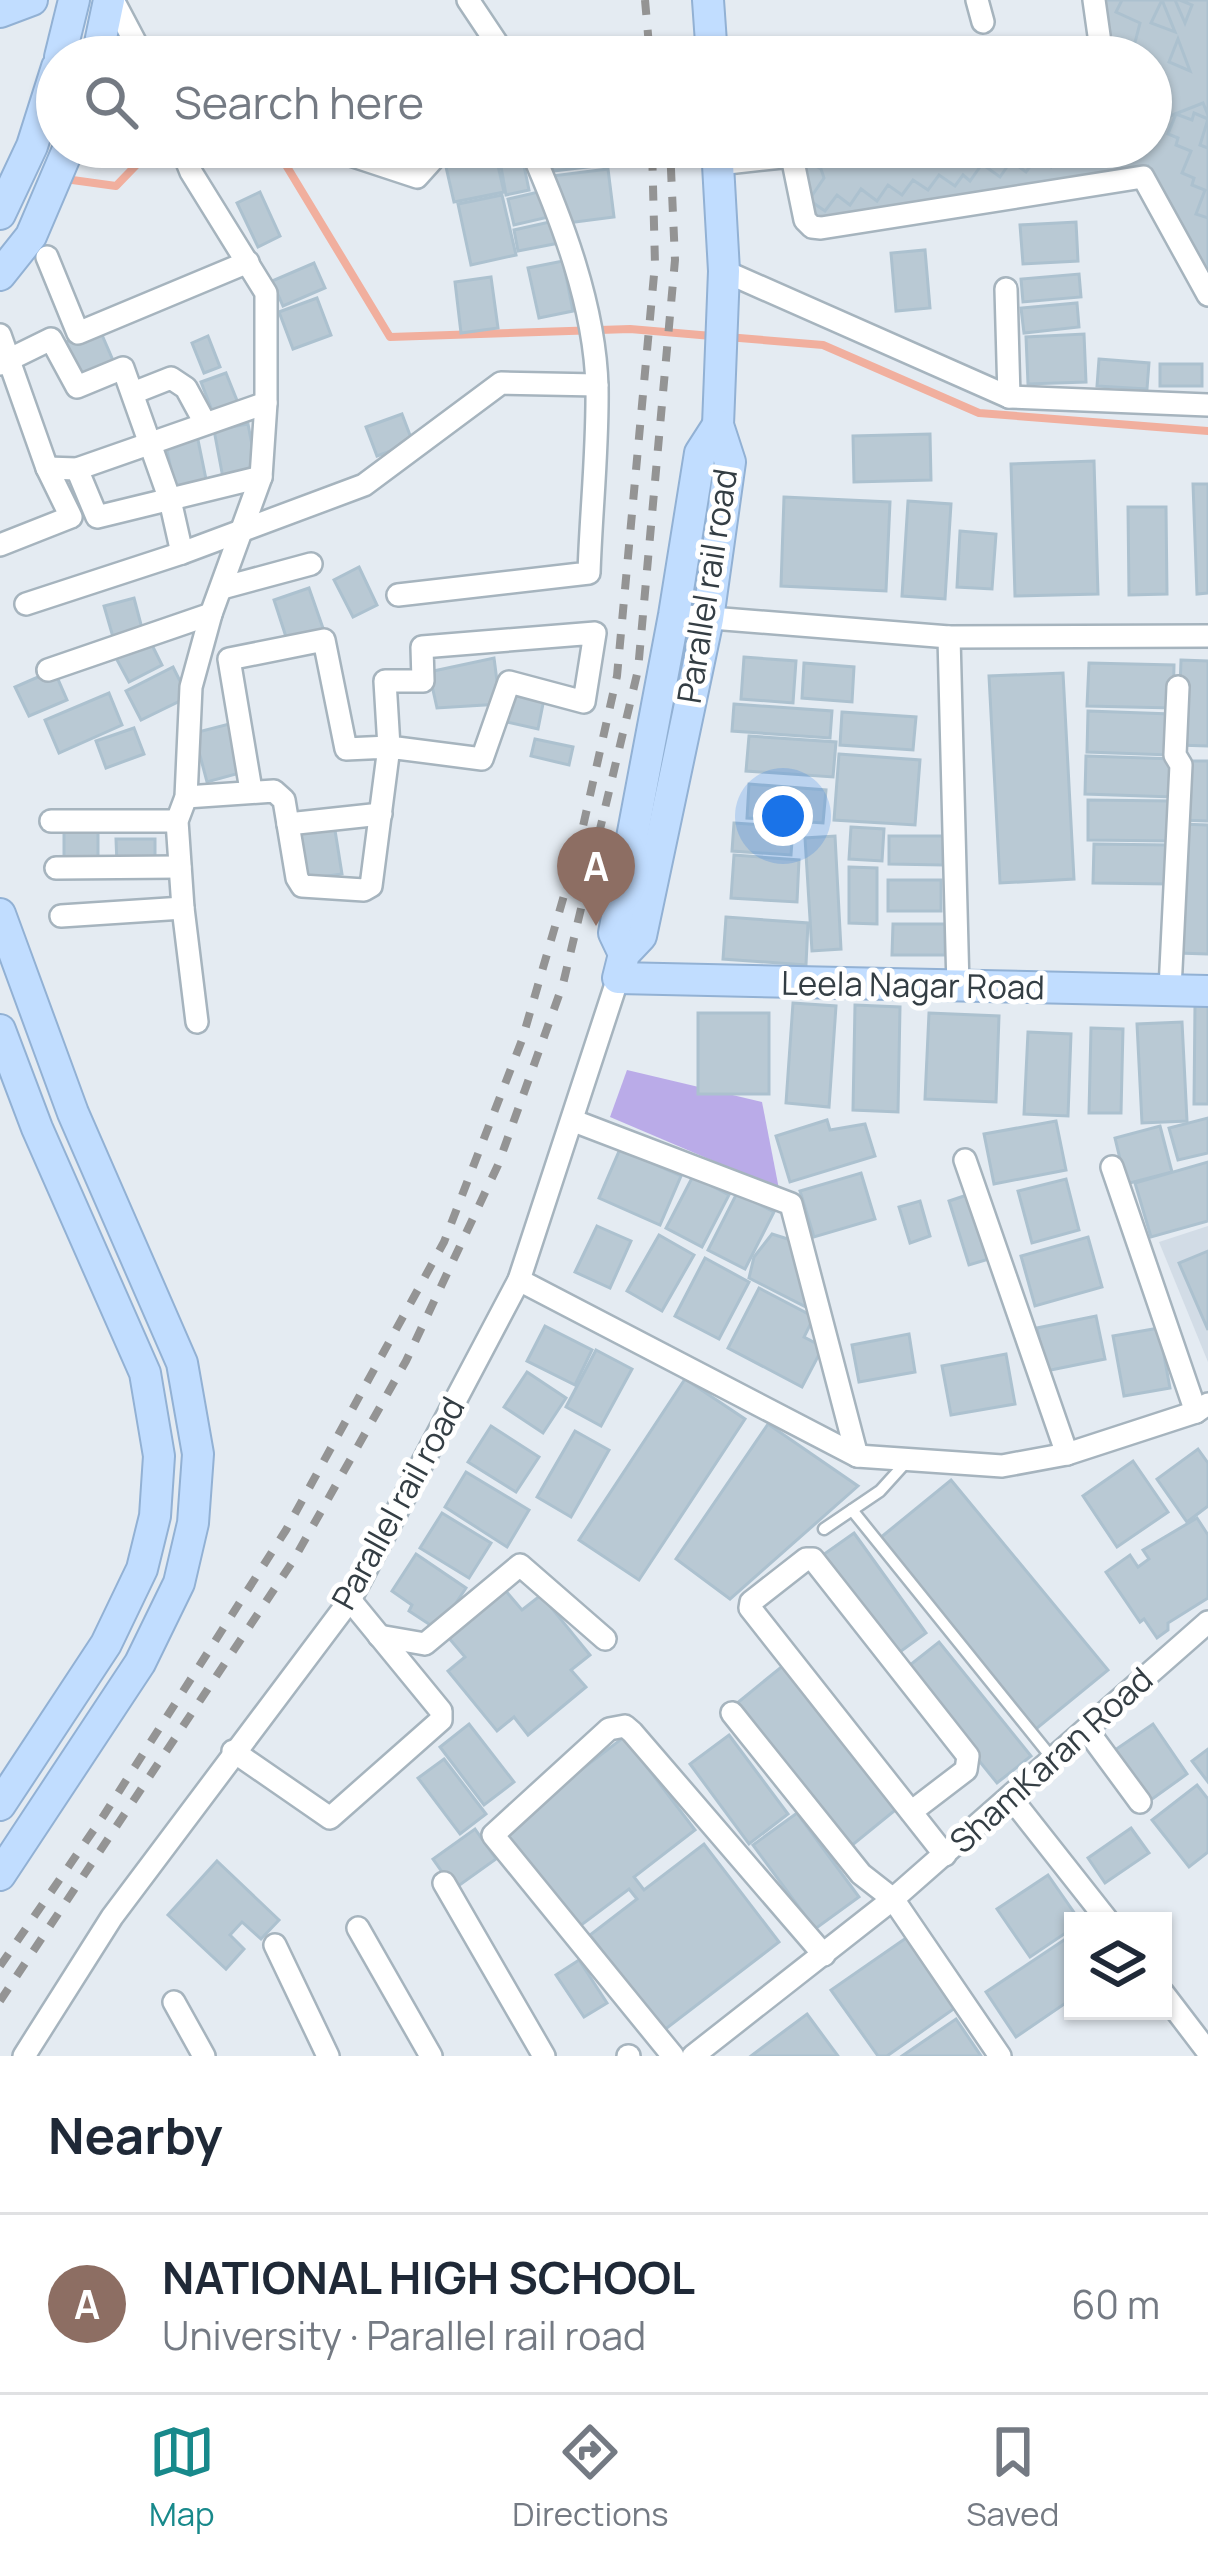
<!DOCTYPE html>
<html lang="en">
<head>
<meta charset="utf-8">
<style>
	body { margin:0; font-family:Manrope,sans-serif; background:#f6f6f7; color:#1f2937 }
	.controls { position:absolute; right:36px; bottom:36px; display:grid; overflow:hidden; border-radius:0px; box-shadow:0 3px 9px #0004 }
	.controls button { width:108px; height:108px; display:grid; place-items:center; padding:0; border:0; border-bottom:3px solid #e0e1e3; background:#fff; color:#1f2937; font:60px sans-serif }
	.you { position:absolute; left:783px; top:816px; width:42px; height:42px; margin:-30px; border:9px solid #fff; border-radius:50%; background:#1a73e8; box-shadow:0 0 0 18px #1a73e833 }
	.badge { display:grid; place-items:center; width:78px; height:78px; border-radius:50%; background:#18898b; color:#fff; font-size:39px; font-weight:700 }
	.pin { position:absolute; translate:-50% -99px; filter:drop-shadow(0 3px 6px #0008) }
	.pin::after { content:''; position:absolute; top:63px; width:42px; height:36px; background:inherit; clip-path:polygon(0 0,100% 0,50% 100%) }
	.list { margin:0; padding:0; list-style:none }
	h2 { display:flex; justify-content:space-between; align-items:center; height:156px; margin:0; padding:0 48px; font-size:51px }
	h2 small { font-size:39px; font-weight:400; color:#747a83 }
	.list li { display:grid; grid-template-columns:78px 1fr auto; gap:36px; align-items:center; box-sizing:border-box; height:180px; padding:0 48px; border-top:3px solid #e0e1e3 }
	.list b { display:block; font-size:45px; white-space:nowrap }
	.list p { margin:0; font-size:39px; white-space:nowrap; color:#747a83 }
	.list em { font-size:39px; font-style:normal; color:#747a83 }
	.icon { flex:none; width:66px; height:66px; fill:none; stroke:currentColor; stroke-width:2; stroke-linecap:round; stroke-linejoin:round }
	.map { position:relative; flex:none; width:1208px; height:2056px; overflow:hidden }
	.search { position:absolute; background:#fff; box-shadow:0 3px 9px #0004; left:36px; right:36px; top:36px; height:132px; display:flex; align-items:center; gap:30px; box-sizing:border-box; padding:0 42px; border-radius:66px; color:#747a83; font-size:45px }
	.sheet { height:336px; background:#fff }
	nav { display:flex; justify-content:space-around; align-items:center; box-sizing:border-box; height:168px; border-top:3px solid #e0e1e3; background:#fff; font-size:33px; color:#747a83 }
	nav a { display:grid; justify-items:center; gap:6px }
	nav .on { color:#18898b }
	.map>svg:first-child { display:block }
	.residential { fill:#d2dce6 }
	.green { fill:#baabe8 }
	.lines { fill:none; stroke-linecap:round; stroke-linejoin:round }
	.stream { stroke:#f1af9e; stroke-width:8 }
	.building { fill:#b9c9d4; stroke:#acc1cf; stroke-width:3; fill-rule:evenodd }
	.lane-casing { stroke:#a6b4be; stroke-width:15 }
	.street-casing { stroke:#a6b4be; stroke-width:26 }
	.secondary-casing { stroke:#92b1d4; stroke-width:34 }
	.lane { stroke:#fff; stroke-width:10 }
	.street { stroke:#fff; stroke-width:21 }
	.secondary { stroke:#c1ddff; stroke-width:30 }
	.rail { stroke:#949494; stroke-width:8; stroke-dasharray:15 15; stroke-linecap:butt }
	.labels { text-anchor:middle; stroke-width:10; stroke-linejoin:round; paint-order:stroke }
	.street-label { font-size:33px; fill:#343e44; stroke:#fff }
</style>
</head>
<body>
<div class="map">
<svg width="1208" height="2056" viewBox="0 0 1208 2056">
	<rect width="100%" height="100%" fill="#e4ebf2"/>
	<polygon class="residential" points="1208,1226 1208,1362 1159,1242"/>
	<polygon class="green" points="627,1070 762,1102 779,1189 610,1117"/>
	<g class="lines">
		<g class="stream">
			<polyline points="275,147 390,337 630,329 712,336"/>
			<polyline points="65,179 116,186 144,157 174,147"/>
			<polyline points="727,337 823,345 979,413 1208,431"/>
		</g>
	</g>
	<g class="building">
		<polygon points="1102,0 1208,0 1208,272 1148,166 815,226 798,147 1151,147 1151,57 1115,57"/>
		<path d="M1122 0H1162L1151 23 1175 32 1162 0H1175L1185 23 1192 5 1180 0H1208V115L1203 103 1170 116 1167 110 1151 113V102L1164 99 1151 94 1155 63 1151 57 1132 54 1140 23 1116 12ZM1178 39 1190 71 1169 62Z"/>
		<polygon points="1194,113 1208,119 1200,145 1208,148 1208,218 1196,214 1205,190 1192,185 1194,178 1182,173 1191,151 1176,145 1178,138 1168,134 1176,114 1192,120"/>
		<polygon points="538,147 610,147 613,164 553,171 551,158 540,160"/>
		<polygon points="803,147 889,147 886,153 905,149 901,147 1007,147 1014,152 1018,147 1088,147 1078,161 1063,150 1051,167 1037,157 1026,172 1011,161 1000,177 982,164 970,181 963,175 955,186 939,175 928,190 913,180 902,195 888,185 877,201 861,189 850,205 837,195 825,211 809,200 824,178 821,169 812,164 816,156"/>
		<polygon points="522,156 529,190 506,195 500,161"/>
		<polygon points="496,157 504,192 454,202 446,167"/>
		<polygon points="608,169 614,217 559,224 552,176"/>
		<polygon points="547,190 553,216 514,225 508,199"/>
		<polygon points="260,192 280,236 258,247 237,203"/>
		<polygon points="502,195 516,255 471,265 458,204"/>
		<polygon points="554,221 559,243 518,251 514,230"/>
		<polygon points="1076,222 1078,261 1023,264 1020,225"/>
		<polygon points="925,250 930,308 896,311 891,253"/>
		<polygon points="563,261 573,311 539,318 528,268"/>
		<polygon points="314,263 325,288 283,306 272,281"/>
		<polygon points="1079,274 1081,297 1023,302 1021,279"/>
		<polygon points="491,277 498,328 461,333 455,282"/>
		<polygon points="317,298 331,335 293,349 279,312"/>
		<polygon points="1077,303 1079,327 1024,333 1021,308"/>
		<polygon points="99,328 115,365 82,379 66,342"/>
		<polygon points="1084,334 1086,382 1028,384 1026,337"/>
		<polygon points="208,336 220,367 204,373 192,343"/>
		<polygon points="1099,359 1149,363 1147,389 1097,386"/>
		<rect x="1160" y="364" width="42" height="22"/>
		<polygon points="226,373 238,403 213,413 201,382"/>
		<polygon points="402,414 413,443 377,456 366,427"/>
		<polygon points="248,424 257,471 223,478 214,430"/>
		<polygon points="930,434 931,480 854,482 853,436"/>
		<polygon points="197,435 207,484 176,491 165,442"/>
		<polygon points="1094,461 1098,594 1015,596 1011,464"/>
		<polygon points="1193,484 1208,484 1208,593 1197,594"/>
		<polygon points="784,497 890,502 886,591 781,586"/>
		<polygon points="908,501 951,504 945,599 902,596"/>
		<polygon points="1128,507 1166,507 1167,594 1129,595"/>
		<polygon points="960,531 996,534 992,589 957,587"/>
		<polygon points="359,567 377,605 353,617 334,580"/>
		<polygon points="309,588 324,631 288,643 274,600"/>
		<polygon points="134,598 144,636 115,644 104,606"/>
		<polygon points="150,641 162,665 129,682 116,658"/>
		<polygon points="744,657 796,661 793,703 741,699"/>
		<polygon points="494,658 500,704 437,708 429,672"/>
		<polygon points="1181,660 1208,661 1208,746 1178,745"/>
		<polygon points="804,663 854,667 852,702 802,698"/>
		<polygon points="1089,663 1174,665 1173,708 1087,706"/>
		<polygon points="173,667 188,697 141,720 126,691"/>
		<polygon points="54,670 67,700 29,716 15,687"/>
		<polygon points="1063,673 1074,879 1000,883 989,676"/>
		<polygon points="514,688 545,694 538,729 507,722"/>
		<polygon points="109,693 122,725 59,753 45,720"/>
		<polygon points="734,704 832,711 830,738 732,731"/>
		<polygon points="1088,711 1171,714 1170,755 1087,752"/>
		<polygon points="842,712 916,717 913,750 840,745"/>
		<polygon points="233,723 247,771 207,782 194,733"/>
		<polygon points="134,728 144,754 106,768 96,741"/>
		<polygon points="749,736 836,742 833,777 746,771"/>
		<polygon points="535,739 573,747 569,765 531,756"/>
		<polygon points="839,754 920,760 915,825 834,820"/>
		<polygon points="1086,756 1175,759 1173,797 1085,794"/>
		<polygon points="1183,761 1208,761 1208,821 1181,820"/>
		<polygon points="749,784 826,790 823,823 747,818"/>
		<polygon points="1088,800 1172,801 1172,841 1088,840"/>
		<polygon points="734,823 793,827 791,855 732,851"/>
		<polygon points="334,824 342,874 307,879 299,829"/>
		<polygon points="1180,824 1208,825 1208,954 1177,953"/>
		<polygon points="851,827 884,829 882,861 849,859"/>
		<polygon points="64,831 98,832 98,861 64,861"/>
		<polygon points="835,836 841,949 812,951 805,838"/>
		<polygon points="889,836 943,836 943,865 889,864"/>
		<polygon points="116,839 155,839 155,863 117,864"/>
		<polygon points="1094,844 1169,845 1169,884 1093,883"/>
		<polygon points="734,855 799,860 797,902 731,898"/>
		<polygon points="849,867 877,868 877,924 849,923"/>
		<rect x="888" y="880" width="53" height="31"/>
		<polygon points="726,917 808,923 806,965 723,959"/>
		<polygon points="893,924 945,924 945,955 892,955"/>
		<polygon points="793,1003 836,1006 829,1107 786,1103"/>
		<polygon points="1195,1004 1208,1004 1208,1104 1194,1104"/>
		<polygon points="855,1005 900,1007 898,1112 853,1110"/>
		<rect x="698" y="1013" width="71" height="81"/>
		<polygon points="929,1013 999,1016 996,1102 925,1099"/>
		<polygon points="1182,1022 1187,1121 1142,1123 1137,1024"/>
		<polygon points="1091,1028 1123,1029 1121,1113 1089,1113"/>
		<polygon points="1028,1032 1071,1034 1068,1116 1024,1114"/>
		<polygon points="1208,1118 1208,1153 1178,1160 1169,1128"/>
		<polygon points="827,1120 830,1130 865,1124 875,1156 790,1182 776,1136"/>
		<polygon points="1056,1121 1066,1170 994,1184 984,1134"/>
		<polygon points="1160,1126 1172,1172 1126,1184 1115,1138"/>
		<polygon points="620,1149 681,1176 660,1225 599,1198"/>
		<polygon points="1208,1162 1208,1221 1151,1237 1135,1183"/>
		<polygon points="861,1173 875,1219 814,1237 800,1191"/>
		<polygon points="693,1176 729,1195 702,1247 666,1228"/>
		<polygon points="1066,1179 1079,1230 1032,1243 1018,1191"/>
		<polygon points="737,1193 774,1212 745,1269 708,1250"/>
		<polygon points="970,1194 989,1259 969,1265 949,1201"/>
		<polygon points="920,1201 930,1236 910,1243 899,1207"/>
		<polygon points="597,1226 631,1241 610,1288 575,1272"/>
		<polygon points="772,1234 791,1240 810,1309 749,1278 754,1257"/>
		<polygon points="659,1235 694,1255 662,1311 627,1291"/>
		<polygon points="1088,1237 1102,1287 1035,1306 1021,1256"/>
		<polygon points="1208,1251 1208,1330 1179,1263"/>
		<polygon points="705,1258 749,1282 719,1339 675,1316"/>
		<polygon points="759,1288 814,1317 804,1337 823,1347 802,1387 728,1348"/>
		<polygon points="1096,1316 1105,1359 1046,1371 1037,1328"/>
		<polygon points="545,1326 592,1350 575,1385 527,1361"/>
		<polygon points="1159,1328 1170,1388 1124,1396 1113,1336"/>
		<polygon points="909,1334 915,1372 859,1382 852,1345"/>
		<polygon points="596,1350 632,1369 601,1426 566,1407"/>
		<polygon points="1006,1354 1015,1404 951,1415 942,1366"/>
		<polygon points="527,1372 566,1398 543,1433 504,1407"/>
		<polygon points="685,1379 745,1419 639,1580 579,1540"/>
		<polygon points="768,1424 858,1486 730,1599 676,1559"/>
		<polygon points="491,1426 539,1457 516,1492 468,1462"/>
		<polygon points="575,1431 609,1450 571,1517 537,1497"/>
		<polygon points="1198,1449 1208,1463 1208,1506 1187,1522 1157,1479"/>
		<polygon points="1133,1461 1168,1512 1117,1547 1083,1496"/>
		<polygon points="466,1472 529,1510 507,1547 445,1507"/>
		<polygon points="951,1480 1108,1670 1036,1729 880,1538"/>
		<polygon points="442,1513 491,1543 469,1578 420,1548"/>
		<polygon points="1197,1518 1208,1535 1208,1598 1168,1623 1168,1630 1157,1638 1144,1619 1140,1622 1106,1572 1130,1555 1138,1567 1149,1559 1143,1550"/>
		<polygon points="854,1533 926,1633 893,1657 820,1557"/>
		<polygon points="416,1554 466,1588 438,1630 409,1611 412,1605 392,1591"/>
		<polygon points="505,1590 522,1610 541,1595 590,1655 571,1670 586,1687 528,1735 514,1717 497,1731 448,1671 465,1657 448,1637"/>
		<polygon points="939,1642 1031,1756 997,1783 905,1669"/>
		<polygon points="785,1664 899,1807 850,1847 736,1704"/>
		<polygon points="469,1724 514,1782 484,1805 440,1747"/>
		<polygon points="1153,1724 1187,1774 1148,1802 1112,1752"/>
		<polygon points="729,1735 788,1814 749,1844 690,1764"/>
		<polygon points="624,1737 695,1830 634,1877 644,1890 704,1844 779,1942 663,2031 590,1935 637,1899 629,1889 576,1929 501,1831"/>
		<polygon points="1208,1749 1208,1782 1192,1761"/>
		<polygon points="444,1759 486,1814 460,1834 418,1778"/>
		<polygon points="1197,1785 1208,1799 1208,1852 1189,1867 1152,1820"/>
		<polygon points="797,1813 859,1897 815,1929 753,1845"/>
		<polygon points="1131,1828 1149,1853 1105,1883 1088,1858"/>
		<polygon points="475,1829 496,1859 454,1889 433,1859"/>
		<polygon points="217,1861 279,1920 261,1939 242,1922 230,1935 244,1949 226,1969 168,1915"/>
		<polygon points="1048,1875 1080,1921 1073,1921 1073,1928 1030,1957 997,1909"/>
		<polygon points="1073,1934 1073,1998 1016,2037 986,1992"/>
		<polygon points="906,1938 955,2008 887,2056 878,2056 831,1990"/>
		<polygon points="579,1960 607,2003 584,2017 556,1975"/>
		<polygon points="807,2014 838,2056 751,2056"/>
		<polygon points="956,2019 981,2056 902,2056"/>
	</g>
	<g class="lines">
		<g class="lane-casing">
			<g id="lane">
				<polyline points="852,1510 1052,1758"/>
				<polyline points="824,1529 880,1491 909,1459"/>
			</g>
		</g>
		<g class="street-casing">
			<g id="street">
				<polyline points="113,0 143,57"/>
				<polyline points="468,0 506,57"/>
				<polyline points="977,0 983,22"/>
				<polyline points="1094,0 1102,57"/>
				<polyline points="181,147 191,172 266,293 266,403 261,477 211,614 191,687 186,797 177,821 183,908 197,1022"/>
				<polyline points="326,147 417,177 444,147"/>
				<polyline points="790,147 805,220 812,227 821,228 1143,177 1208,295"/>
				<polyline points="440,155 516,147"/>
				<polyline points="718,164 792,156"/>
				<polyline points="47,257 78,333 248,262"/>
				<polyline points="724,271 1009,397 1208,405"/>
				<polyline points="1006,289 1009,397"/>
				<polyline points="0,335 47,468 71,517 0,545"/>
				<polyline points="0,364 51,339 77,387 123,368 170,500 182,553"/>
				<polyline points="133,393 171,378 186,388 205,423"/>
				<polyline points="47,468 77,469 266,403"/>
				<polyline points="77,469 97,517 261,477"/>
				<polyline points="222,588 311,564"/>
				<path d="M398 595 589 573C591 511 598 449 597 387 595 306 562 220 530 147"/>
				<polyline points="26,604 182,553 364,485 501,383 597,385"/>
				<polyline points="674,615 949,637 1208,636"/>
				<polyline points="949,637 958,987"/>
				<polyline points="48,670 211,614"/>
				<polyline points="251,790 229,659 324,640 346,749 389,747 482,759 509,682 584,702 595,633 422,647 423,681 385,681 389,747 371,886 364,890 302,886 297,878 288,824"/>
				<polyline points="186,797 274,791 284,800 288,824 381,814"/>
				<polyline points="51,821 177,821"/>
				<polyline points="56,868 180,867"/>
				<polyline points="61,916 183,908"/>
				<polyline points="1170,989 1181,765 1175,755 1178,687"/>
				<polyline points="574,1121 791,1204 857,1456"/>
				<polyline points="965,1160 1067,1454"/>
				<polyline points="1112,1167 1196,1412"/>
				<polyline points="519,1280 857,1456 1002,1466 1067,1454 1196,1412 1208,1404"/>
				<polyline points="379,1636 425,1644 520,1565 605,1639"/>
				<polyline points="732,1713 861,1874 893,1899 1000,2056"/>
				<polyline points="1087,1730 1140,1802"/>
				<polyline points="233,1751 330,1818 441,1720 441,1711 350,1600"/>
				<polyline points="1011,1798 1108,1921"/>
				<polyline points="911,1812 966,1770 968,1756 813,1559 806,1559 751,1602 750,1608 945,1855"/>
				<polyline points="444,1883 544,2056"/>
				<polyline points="358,1928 431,2056"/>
				<polyline points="275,1945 328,2056"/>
				<polyline points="1163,1993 1208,2052"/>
				<polyline points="174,2002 204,2056"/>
				<polyline points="24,2056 112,1917 350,1600 519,1280 618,978"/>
				<polyline points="628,2056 629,2056"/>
				<polyline points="673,2056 493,1835 609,1729 625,1726 632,1732 824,1955"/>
				<polyline points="693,2056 893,1899 1208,1622"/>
			</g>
		</g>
		<g class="secondary-casing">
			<g id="secondary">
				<polyline points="708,0 712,57"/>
				<polyline points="0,12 32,0"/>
				<polyline points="60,57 74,0"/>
				<polyline points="97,57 109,0"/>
				<polyline points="717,147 724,271 718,425 730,462 708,619 641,936 624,954 618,978 1208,991"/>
				<polyline points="0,214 32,146 57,67"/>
				<polyline points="0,275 31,236 69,147"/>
				<polyline points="0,914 73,1113 182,1363 198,1454 193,1523 179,1583 140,1663 0,1875"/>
				<polyline points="624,954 614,933 674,615 700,453 718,425"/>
				<polyline points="0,1030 37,1128 145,1373 159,1456 155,1516 142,1569 106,1644 0,1805"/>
			</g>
		</g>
		<use href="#lane" class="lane"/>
		<use href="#street" class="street"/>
		<use href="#secondary" class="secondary"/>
		<g class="rail">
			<polyline points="645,0 650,57"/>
			<polyline points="0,1966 104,1815 286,1530 444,1242 522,1040 579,844 617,676 655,264 652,147"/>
			<polyline points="0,2001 293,1561 406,1361 498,1165 563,984 638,670 675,260 670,147"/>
		</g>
	</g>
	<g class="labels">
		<g class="street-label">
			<text transform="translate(707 586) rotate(-81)" y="12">Parallel rail road</text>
			<text transform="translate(913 985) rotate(1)" y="12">Leela Nagar Road</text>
			<text transform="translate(398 1503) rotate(-61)" y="12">Parallel rail road</text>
			<text transform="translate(1051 1760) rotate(-42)" y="12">ShamKaran Road</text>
		</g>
	</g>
</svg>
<div class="controls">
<button><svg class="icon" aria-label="layers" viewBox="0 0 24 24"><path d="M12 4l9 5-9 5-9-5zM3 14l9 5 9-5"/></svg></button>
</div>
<div class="you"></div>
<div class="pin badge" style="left:596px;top:926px;background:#8d6e63">A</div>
<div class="search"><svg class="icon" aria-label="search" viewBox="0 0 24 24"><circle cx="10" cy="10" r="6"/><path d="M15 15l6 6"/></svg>Search here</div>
</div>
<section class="sheet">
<h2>Nearby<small></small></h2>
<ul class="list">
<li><span class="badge" style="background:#8d6e63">A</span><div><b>NATIONAL HIGH SCHOOL</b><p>University · Parallel rail road</p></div><em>60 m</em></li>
</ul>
</section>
<nav>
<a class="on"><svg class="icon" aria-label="map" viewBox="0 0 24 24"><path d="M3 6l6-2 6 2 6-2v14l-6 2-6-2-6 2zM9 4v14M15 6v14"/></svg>Map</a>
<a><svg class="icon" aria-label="directions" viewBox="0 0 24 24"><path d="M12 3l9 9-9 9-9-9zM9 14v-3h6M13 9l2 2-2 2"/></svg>Directions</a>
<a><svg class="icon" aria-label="saved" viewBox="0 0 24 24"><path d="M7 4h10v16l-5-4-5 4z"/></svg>Saved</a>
</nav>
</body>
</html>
